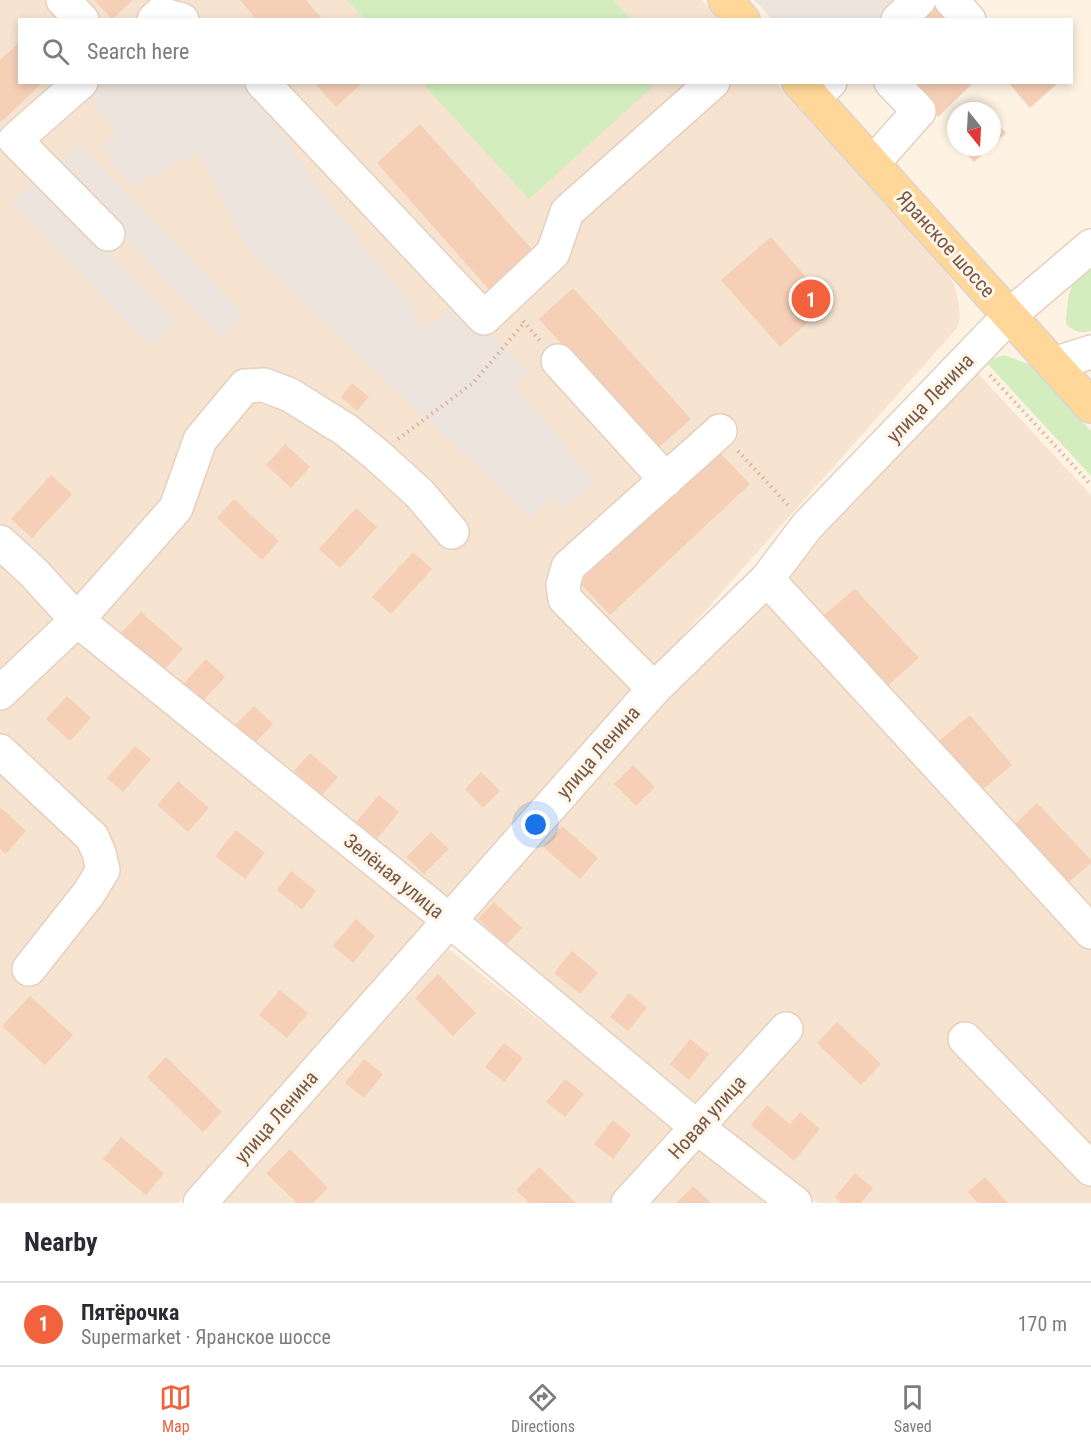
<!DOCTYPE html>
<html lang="en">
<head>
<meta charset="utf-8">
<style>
	body { margin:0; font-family:"Roboto Condensed",sans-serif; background:#f7f7f7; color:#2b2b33 }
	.compass { position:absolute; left:947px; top:102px; width:54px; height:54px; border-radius:50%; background:#fff; box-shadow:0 3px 9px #0003; rotate:162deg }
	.you { position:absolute; left:536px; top:825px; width:21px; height:21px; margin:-15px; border:4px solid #fff; border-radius:50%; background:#1a73e8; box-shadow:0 0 0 9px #1a73e833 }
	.badge { display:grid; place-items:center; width:39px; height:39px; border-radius:50%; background:#f2623d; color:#fff; font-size:20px; font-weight:700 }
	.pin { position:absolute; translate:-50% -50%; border:3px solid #fff; box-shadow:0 2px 6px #0006 }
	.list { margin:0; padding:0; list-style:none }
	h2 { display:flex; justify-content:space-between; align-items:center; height:78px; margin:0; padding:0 24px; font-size:26px }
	h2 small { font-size:20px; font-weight:400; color:#7c7c81 }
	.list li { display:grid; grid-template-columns:39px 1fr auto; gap:18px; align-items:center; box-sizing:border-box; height:84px; padding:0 24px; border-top:2px solid #e1e1e2 }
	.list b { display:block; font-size:22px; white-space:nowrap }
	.list p { margin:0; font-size:20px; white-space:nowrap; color:#7c7c81 }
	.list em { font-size:20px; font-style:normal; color:#7c7c81 }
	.icon { flex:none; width:33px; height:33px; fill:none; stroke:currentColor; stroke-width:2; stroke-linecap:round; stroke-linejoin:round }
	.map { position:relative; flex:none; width:1091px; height:1203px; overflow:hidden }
	.search { position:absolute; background:#fff; box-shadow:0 3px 9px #0003; left:18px; right:18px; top:18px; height:66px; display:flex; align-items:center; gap:15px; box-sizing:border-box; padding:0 21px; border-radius:0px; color:#7c7c81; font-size:22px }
	.sheet { height:162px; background:#fff }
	nav { display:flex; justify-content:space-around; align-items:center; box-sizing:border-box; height:84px; border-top:2px solid #e1e1e2; background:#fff; font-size:16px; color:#7c7c81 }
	nav a { display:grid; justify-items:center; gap:3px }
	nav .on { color:#f2623d }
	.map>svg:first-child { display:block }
	.residential { fill:#f6e4d0 }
	.industrial { fill:#ede4dd }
	.green { fill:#d3edbf }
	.building { fill:#f6cfb7 }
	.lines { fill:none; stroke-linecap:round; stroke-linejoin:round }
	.minor-casing { stroke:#e5d0bf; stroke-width:36 }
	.major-casing { stroke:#dcd3cf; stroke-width:36 }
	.path { stroke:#dbb29a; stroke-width:4; stroke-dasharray:1.5 4.5; stroke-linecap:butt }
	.minor { stroke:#fff; stroke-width:33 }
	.major { stroke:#ffd798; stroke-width:33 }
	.labels { text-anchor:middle; stroke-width:6; stroke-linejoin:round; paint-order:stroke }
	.street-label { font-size:20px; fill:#785746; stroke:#fff6ea }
</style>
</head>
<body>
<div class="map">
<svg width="1091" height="1203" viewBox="0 0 1091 1203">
	<rect width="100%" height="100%" fill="#fef3e2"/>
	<g class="residential">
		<polygon points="0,0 702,0 719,19 20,20 20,82 776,83 946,271 954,285 959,304 960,317 957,328 455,892 449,896 443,897 94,620 0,532"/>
		<polygon points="973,368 1091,495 1091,920 783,573"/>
		<polygon points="0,556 59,615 0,685"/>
		<polygon points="764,596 1091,945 1091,1203 818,1203 475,929 471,920 618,742"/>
		<polygon points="72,637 428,917 426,928 178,1203 0,1203 0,708"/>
		<polygon points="449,949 680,1131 613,1203 223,1203"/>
		<polygon points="697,1143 773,1203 642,1203"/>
	</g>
	<g class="industrial">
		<polygon points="754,0 909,0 887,20 772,19"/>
		<polygon points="104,83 250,83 312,180 409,303 424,328 461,305 529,373 515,387 596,481 564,509 553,496 530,517 247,249 199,153 130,186 101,146 117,132 90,99"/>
		<polygon points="79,144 244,315 221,338 56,166"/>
		<polygon points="37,179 176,321 151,346 11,203"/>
	</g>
	<g class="green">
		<polygon points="347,0 613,0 631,19 365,19"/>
		<polygon points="422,83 657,83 529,199"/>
		<path d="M1091 263V331C1080 334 1072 331 1066 323 1068 293 1068 284 1091 263Z"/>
		<polygon points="1004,355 1031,365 1091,431 1091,476 985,361"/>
	</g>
	<g class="building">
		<polygon points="94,0 133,0 112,19"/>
		<polygon points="240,0 306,0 323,20 257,20"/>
		<polygon points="930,0 948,20 905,20"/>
		<polygon points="20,42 20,82 43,82 0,123 0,60"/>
		<polygon points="314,82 363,82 336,107"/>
		<polygon points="904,82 974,82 938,117"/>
		<polygon points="1008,82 1059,82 1030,108"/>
		<polygon points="992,118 1006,133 992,145"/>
		<polygon points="420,124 536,254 492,293 377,163"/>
		<polygon points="961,147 990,147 974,162"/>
		<polygon points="771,237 829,304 780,347 721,280"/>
		<polygon points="573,288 691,419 657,449 539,319"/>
		<polygon points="352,383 369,397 357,411 341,397"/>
		<polygon points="285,444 310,467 291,488 266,465"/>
		<polygon points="718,451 750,484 610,615 579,582"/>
		<polygon points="51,475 72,494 32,538 11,519"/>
		<polygon points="234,499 279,541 262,560 217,518"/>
		<polygon points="356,508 377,527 340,568 319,549"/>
		<polygon points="413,552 432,569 391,614 372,597"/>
		<polygon points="855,589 919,658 884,689 820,618"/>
		<polygon points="141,612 183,649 163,671 121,633"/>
		<polygon points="206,659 225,677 202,702 183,684"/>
		<polygon points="67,696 91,718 70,741 46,719"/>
		<polygon points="254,706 273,724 253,745 234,726"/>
		<polygon points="970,715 1012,765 976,795 934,745"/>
		<polygon points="135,746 151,759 123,792 107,778"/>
		<polygon points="310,753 338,777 322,795 294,771"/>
		<polygon points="633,765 655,787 636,806 614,784"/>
		<polygon points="481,772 500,791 483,808 465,789"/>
		<polygon points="178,781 209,808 188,832 157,805"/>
		<polygon points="379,795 399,812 377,839 356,822"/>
		<polygon points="1037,803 1091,860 1091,863 1069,882 1015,824"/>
		<polygon points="0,807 26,831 6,854 0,849"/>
		<polygon points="562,826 598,858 580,879 543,847"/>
		<polygon points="236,830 265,853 245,879 215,856"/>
		<polygon points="431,832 449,849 424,874 406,857"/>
		<polygon points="291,871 316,891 302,910 277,890"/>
		<polygon points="494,902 522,928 506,945 478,919"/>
		<polygon points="356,919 375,936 353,963 333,946"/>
		<polygon points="572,951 598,973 580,994 554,973"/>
		<polygon points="438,974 476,1013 453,1036 415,998"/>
		<polygon points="280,990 308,1013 287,1038 259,1015"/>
		<polygon points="629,993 647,1008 628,1031 610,1017"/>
		<polygon points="30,996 73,1035 45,1065 2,1026"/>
		<polygon points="837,1022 881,1064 861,1085 817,1043"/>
		<polygon points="690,1039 709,1054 689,1080 670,1064"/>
		<polygon points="504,1043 523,1058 504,1082 485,1067"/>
		<polygon points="166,1057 222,1112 203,1132 147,1077"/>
		<polygon points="364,1059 383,1074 364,1098 345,1083"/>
		<polygon points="565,1079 584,1094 565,1117 546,1102"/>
		<polygon points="767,1105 790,1124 800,1112 820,1129 794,1161 751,1125"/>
		<polygon points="613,1120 631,1135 613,1159 594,1144"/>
		<polygon points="121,1137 164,1173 146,1195 103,1159"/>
		<polygon points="290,1149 328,1188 313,1203 297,1203 266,1173"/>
		<polygon points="539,1167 576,1203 529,1203 516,1190"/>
		<polygon points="855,1173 873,1188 861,1203 842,1203 835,1197"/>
		<polygon points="985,1177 1008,1203 978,1203 968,1192"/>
		<polygon points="693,1186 711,1203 676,1203"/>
	</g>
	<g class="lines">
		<g class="minor-casing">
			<g id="minor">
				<polyline points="63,0 82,20"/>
				<polyline points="951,0 969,20"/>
				<polyline points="154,20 160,14 182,20"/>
				<polyline points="898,20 919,0"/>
				<polyline points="81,82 15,140 108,234"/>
				<polyline points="262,82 484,318 553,253 567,212 713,82"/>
				<polyline points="813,98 830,82"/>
				<polyline points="873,163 919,111 891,82"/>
				<polyline points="558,361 666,480"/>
				<polyline points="1054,364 1091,352"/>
				<polyline points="0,542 33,572 77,620 449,920 698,1128 795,1203"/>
				<polyline points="767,579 1091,932"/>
				<polyline points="654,689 565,599 563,585 568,567 720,431"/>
				<polyline points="0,693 77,620 176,508 200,440 245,386 264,385 290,395 346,430 377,455 419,493 452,532"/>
				<polyline points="0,751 92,837 99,853 103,870 89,893 29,969"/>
				<polyline points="965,1039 1091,1169"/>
				<polyline points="200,1203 654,689 767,579 807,526 1010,315 1091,246"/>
				<polyline points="628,1203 786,1029"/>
			</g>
		</g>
		<g class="major-casing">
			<g id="major">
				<polyline points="725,0 743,20"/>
				<polyline points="799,82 1091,406"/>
			</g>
		</g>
		<g class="path">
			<polyline points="523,321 542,343"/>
			<polyline points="990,375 1091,485"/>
			<polyline points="398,439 473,383 524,323"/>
			<polyline points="738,451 788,505"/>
		</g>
		<use href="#minor" class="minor"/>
		<use href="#major" class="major"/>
	</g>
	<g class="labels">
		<g class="street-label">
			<text transform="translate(946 244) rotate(48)" y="7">Яранское шоссе</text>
			<text transform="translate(930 398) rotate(-46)" y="7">улица Ленина</text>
			<text transform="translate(598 752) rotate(-49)" y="7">улица Ленина</text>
			<text transform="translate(394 876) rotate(39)" y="7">Зелёная улица</text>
			<text transform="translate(276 1117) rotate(-49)" y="7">улица Ленина</text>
			<text transform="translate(707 1117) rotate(-48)" y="7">Новая улица</text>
		</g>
	</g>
</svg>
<svg class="compass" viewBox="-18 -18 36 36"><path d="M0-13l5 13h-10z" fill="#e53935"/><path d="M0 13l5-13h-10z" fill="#7c7c81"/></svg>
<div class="you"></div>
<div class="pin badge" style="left:811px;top:299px">1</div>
<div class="search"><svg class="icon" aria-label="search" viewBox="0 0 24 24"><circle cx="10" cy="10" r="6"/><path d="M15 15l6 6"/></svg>Search here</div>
</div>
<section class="sheet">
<h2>Nearby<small></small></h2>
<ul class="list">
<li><span class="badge">1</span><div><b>Пятёрочка</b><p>Supermarket · Яранское шоссе</p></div><em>170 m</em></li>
</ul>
</section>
<nav>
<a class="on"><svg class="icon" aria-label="map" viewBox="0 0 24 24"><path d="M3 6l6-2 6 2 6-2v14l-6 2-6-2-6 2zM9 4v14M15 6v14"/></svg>Map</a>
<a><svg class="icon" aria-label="directions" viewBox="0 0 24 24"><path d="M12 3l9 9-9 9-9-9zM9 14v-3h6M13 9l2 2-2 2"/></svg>Directions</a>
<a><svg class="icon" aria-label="saved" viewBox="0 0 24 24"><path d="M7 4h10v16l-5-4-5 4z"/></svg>Saved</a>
</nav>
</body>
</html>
